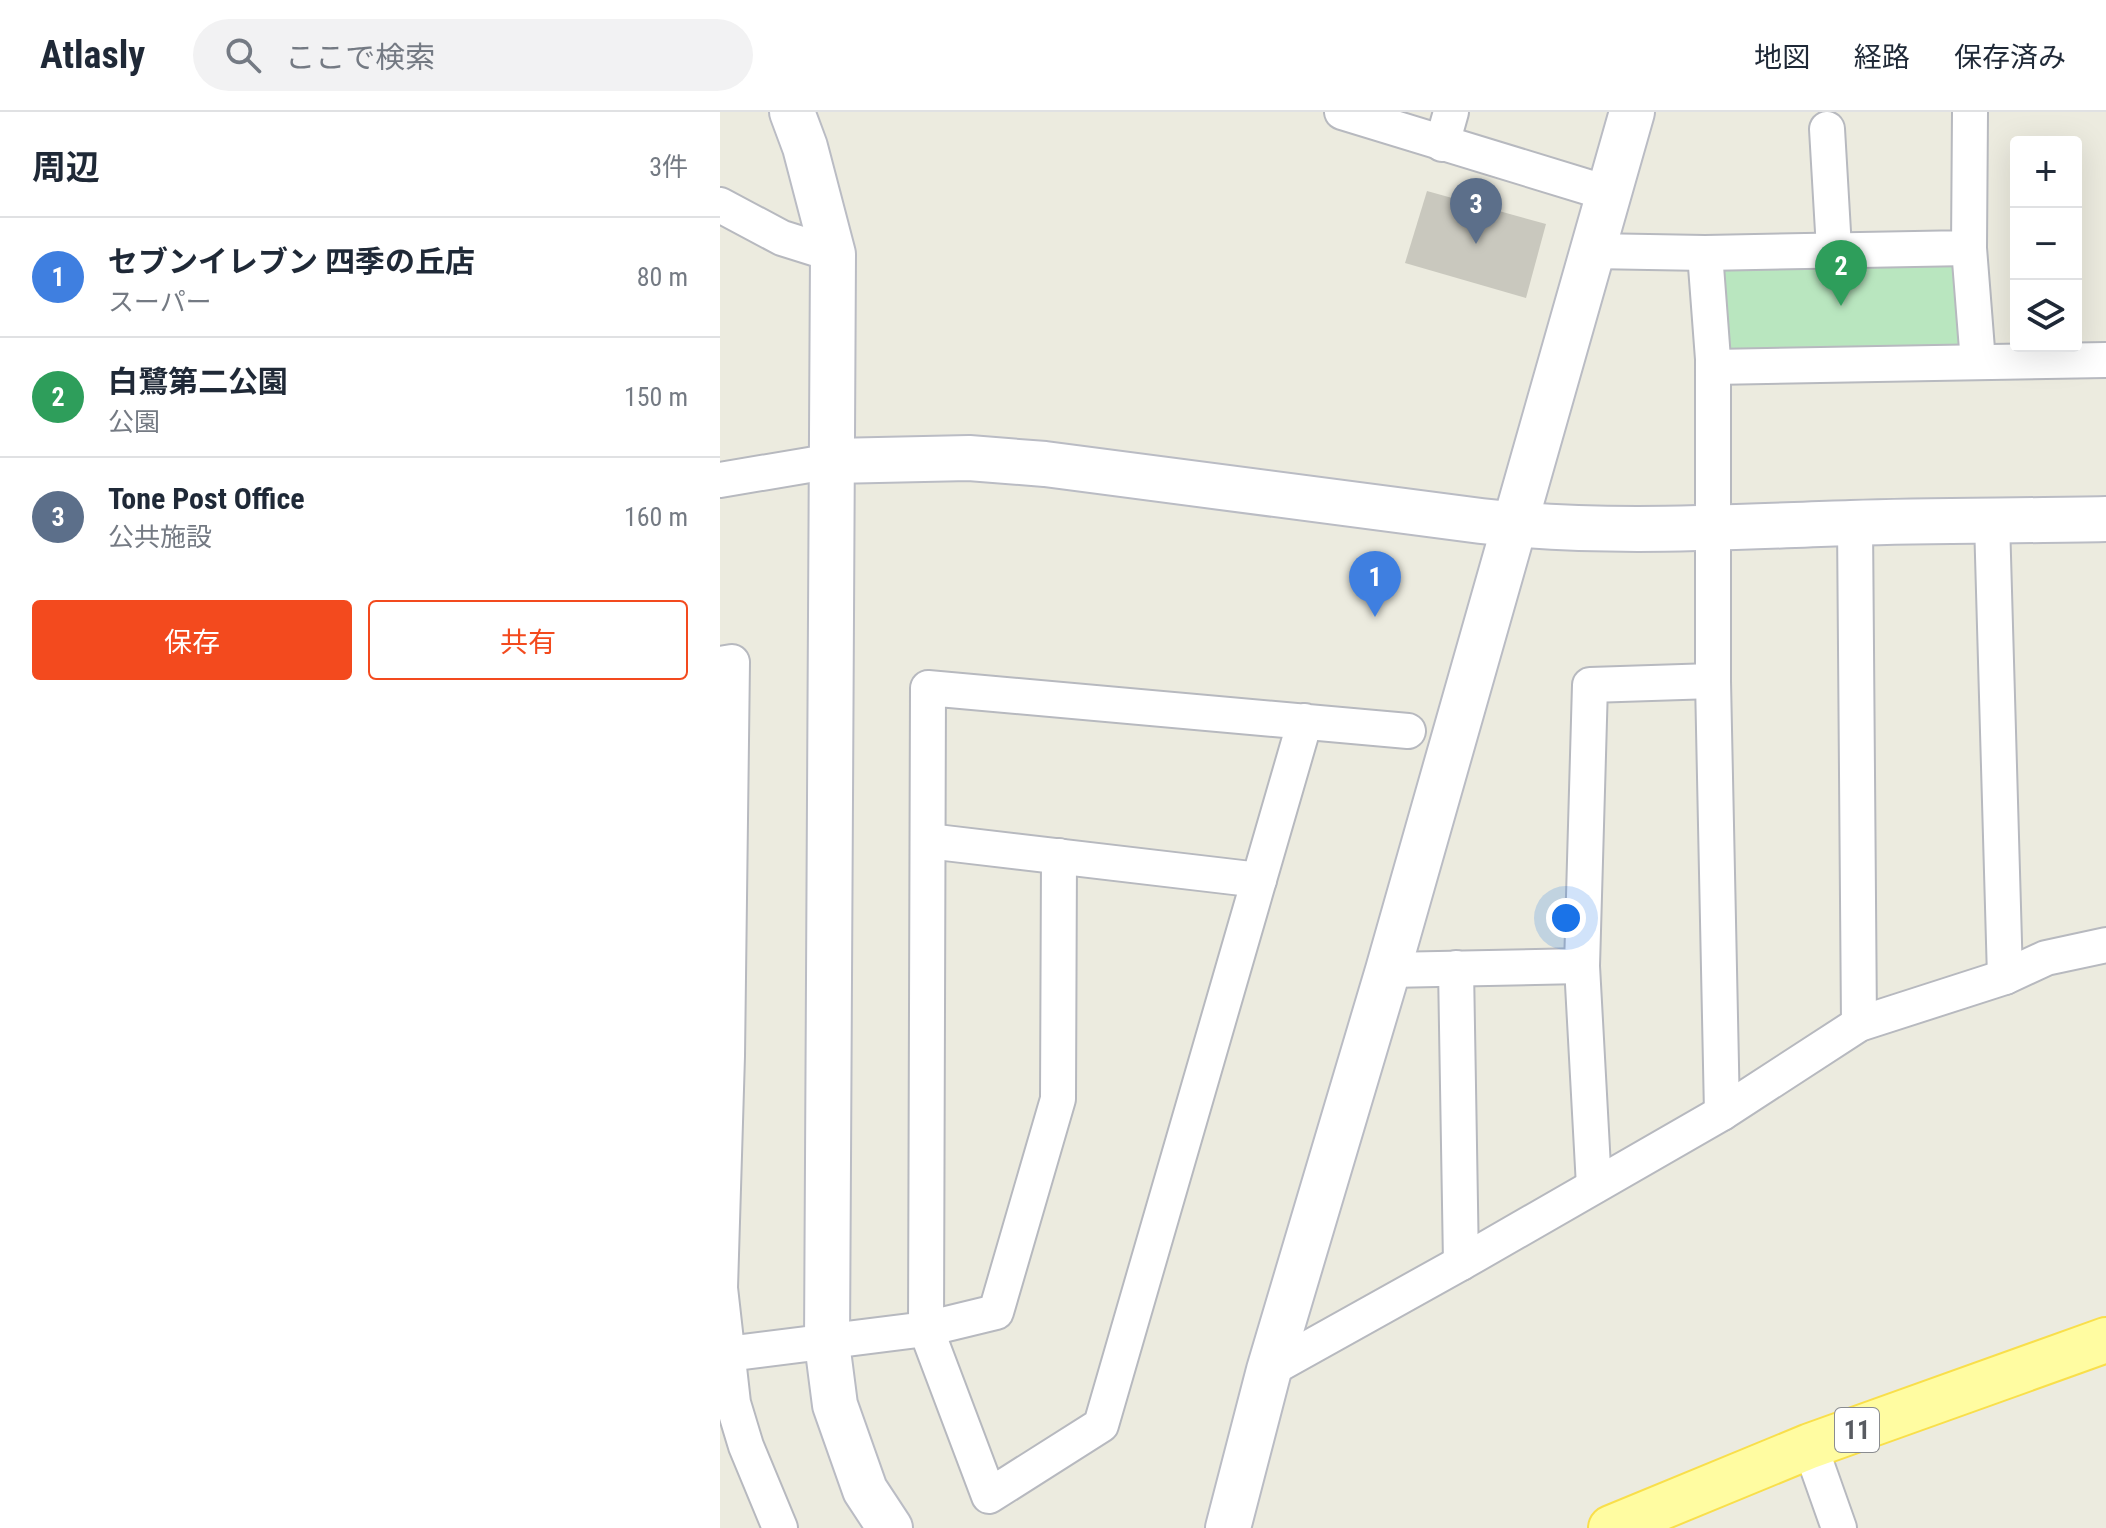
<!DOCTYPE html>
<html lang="ja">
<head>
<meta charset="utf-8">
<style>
	body { margin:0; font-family:"Roboto Condensed","Noto Sans JP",sans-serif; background:#f2f2f3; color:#1f2937 }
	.controls { position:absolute; right:24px; top:24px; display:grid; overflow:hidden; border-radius:8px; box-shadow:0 8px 32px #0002 }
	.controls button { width:72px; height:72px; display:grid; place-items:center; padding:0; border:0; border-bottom:2px solid #e0e1e3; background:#fff; color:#1f2937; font:40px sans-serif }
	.you { position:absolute; left:846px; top:806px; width:28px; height:28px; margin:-20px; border:6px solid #fff; border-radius:50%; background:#1a73e8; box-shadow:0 0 0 12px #1a73e833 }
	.badge { display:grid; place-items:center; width:52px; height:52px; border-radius:50%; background:#f34a1e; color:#fff; font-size:26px; font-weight:700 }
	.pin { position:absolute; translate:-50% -66px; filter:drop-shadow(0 2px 4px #0008) }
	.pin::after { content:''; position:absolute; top:42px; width:28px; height:24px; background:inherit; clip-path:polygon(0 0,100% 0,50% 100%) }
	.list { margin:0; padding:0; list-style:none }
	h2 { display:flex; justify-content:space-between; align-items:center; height:104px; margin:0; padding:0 32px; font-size:34px }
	h2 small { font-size:26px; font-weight:400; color:#747a83 }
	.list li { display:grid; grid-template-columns:52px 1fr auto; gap:24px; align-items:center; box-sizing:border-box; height:120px; padding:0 32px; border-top:2px solid #e0e1e3 }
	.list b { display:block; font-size:30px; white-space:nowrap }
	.list p { margin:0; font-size:26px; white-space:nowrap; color:#747a83 }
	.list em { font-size:26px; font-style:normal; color:#747a83 }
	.actions { display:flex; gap:16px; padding:24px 32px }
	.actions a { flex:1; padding:18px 0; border:2px solid #f34a1e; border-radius:8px; text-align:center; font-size:28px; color:#f34a1e }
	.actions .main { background:#f34a1e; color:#fff }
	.icon { flex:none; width:44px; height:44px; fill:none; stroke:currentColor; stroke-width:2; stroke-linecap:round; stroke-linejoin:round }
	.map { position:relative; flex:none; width:1386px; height:1416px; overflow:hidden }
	header { display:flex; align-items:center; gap:48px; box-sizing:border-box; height:112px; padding:0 40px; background:#fff; border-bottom:2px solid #e0e1e3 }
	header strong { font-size:38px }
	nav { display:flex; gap:44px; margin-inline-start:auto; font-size:28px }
	.search { width:560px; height:72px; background:#f2f2f3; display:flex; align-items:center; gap:20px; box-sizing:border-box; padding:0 28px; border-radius:44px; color:#747a83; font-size:30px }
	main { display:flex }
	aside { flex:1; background:#fff }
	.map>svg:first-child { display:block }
	.green { fill:#b9e6bf }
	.building { fill:#c9c8be }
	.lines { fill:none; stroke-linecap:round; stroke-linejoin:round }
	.street-casing { stroke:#b7b9bf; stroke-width:38 }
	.secondary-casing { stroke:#babcc4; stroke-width:48 }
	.primary-casing { stroke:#f9df4b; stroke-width:48 }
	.street { stroke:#fff; stroke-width:34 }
	.secondary { stroke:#fff; stroke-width:44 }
	.primary { stroke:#fffca1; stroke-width:44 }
	.labels { text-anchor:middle; stroke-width:7; stroke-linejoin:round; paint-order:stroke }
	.shield { fill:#fff; stroke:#8a8c90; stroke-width:2 }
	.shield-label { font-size:26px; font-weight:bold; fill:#585b61 }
</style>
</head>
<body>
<header>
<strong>Atlasly</strong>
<div class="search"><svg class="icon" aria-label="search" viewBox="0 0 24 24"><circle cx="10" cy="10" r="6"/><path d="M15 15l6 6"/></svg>ここで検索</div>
<nav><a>地図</a><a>経路</a><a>保存済み</a></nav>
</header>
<main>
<aside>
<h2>周辺<small>3件</small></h2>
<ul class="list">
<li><span class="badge" style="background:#3f7fe0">1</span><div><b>セブンイレブン 四季の丘店</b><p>スーパー</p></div><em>80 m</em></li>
<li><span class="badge" style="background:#2e9e5b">2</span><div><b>白鷺第二公園</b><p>公園</p></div><em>150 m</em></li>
<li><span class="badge" style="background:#5c6f8a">3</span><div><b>Tone Post Office</b><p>公共施設</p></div><em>160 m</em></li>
</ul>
<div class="actions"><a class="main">保存</a><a>共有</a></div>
</aside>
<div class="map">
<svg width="1386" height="1416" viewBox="0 0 1386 1416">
	<rect width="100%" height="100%" fill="#ecebdf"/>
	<polygon class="green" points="1242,144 1250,243 993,247 1000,145"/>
	<polygon class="building" points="707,79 826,112 806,186 685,151"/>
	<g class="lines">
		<g class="street-casing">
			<g id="street">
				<polyline points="622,0 887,81"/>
				<polyline points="1107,17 1114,137"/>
				<polyline points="722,32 731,0"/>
				<polyline points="0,93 62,126 113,142"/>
				<polyline points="1249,136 1258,250"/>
				<polyline points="872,139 985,141 1249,136 1250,0"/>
				<polyline points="985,141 993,247 993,569 1002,1001"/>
				<polyline points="993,255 1386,248"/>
				<polyline points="0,368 113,349"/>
				<polyline points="1272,409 1285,865"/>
				<polyline points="1135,411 1139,912"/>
				<polyline points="0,552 12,550 7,944 0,1176 13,1291 26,1334 60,1416"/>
				<polyline points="585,609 381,1313 269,1384 206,1217 208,576 688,619"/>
				<polyline points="208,729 539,768"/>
				<polyline points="736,856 741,1151"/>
				<polyline points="668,858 862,854"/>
				<polyline points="874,1074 862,854 870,573 993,569"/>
				<polyline points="0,1243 206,1217 276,1200 338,987 339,744"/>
				<polyline points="549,1258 741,1151 1002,1001 1139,912 1285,865 1326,846 1386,833"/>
				<polyline points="1090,1334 1119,1416"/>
			</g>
		</g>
		<g class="secondary-casing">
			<g id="secondary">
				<polyline points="72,0 85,35 113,142 107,1231 115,1293 145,1378 170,1416"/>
				<path d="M113 349 249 346 325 352 761 409C884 423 1008 415 1131 411 1216 408 1301 409 1386 407"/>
				<polyline points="508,1416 549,1258 668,858 912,0"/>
			</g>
		</g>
		<g class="primary-casing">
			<polyline id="primary" points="891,1416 1090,1334 1386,1228"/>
		</g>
		<use href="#street" class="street"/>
		<use href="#secondary" class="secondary"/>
		<use href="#primary" class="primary"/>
	</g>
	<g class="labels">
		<rect class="shield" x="1115" y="1296" width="44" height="44" rx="6"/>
		<g class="shield-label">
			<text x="1137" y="1327">11</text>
		</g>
	</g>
</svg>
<div class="controls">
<button>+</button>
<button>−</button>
<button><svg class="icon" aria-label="layers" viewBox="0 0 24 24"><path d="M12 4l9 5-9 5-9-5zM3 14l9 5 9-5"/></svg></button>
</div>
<div class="you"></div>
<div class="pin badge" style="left:655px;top:505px;background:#3f7fe0">1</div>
<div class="pin badge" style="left:1121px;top:194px;background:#2e9e5b">2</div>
<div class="pin badge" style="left:756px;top:132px;background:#5c6f8a">3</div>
</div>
</main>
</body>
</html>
